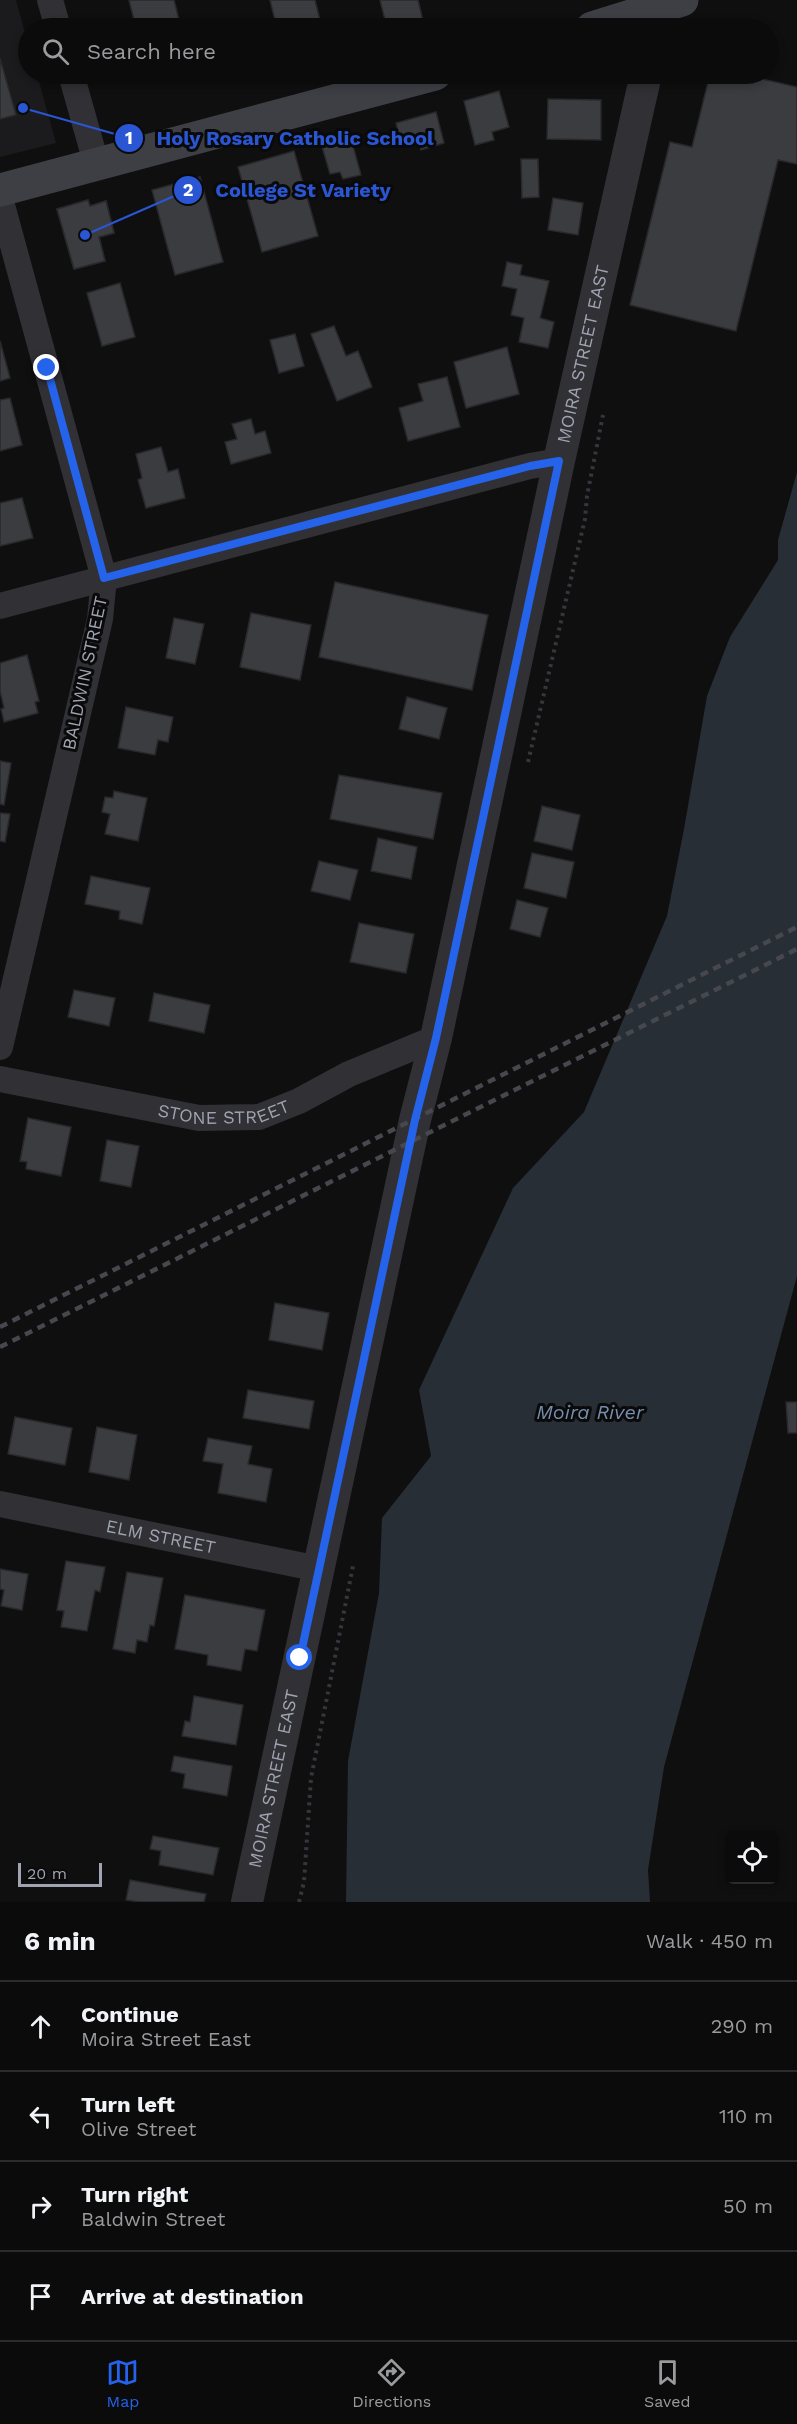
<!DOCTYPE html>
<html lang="en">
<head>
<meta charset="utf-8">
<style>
	body { margin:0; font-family:"Work Sans",sans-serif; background:#19191a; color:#f1f3f6 }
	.controls { position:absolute; right:18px; bottom:18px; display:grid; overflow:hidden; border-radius:9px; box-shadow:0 3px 9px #0003 }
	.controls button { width:54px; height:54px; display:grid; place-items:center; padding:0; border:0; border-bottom:2px solid #2b2b2d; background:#0b0b0c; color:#f1f3f6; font:30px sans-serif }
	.scale { position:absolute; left:18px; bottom:15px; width:84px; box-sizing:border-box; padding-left:6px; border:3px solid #a0a3b1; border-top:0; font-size:16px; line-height:21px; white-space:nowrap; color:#a0a3b1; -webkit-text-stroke:4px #0a0a0b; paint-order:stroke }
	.stop { position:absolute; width:18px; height:18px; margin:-14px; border:4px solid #2563eb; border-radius:50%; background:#fff }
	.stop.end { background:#2563eb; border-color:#fff; box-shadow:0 2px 6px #0008 }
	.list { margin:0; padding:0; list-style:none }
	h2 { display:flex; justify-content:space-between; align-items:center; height:78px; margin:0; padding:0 24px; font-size:26px }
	h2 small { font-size:20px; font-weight:400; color:#9a9b9d }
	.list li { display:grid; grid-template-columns:39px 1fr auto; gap:18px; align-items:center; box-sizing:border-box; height:90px; padding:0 24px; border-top:2px solid #2b2b2d }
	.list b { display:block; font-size:22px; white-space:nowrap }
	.list p { margin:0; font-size:20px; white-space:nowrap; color:#9a9b9d }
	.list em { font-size:20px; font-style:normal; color:#9a9b9d }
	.icon { flex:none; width:33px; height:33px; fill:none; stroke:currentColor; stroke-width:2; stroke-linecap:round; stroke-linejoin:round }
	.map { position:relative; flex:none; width:797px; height:1902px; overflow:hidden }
	.search { position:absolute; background:#0b0b0c; box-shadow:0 3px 9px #0003; left:18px; right:18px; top:18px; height:66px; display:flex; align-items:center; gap:15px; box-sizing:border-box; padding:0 21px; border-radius:33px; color:#9a9b9d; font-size:22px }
	.sheet { height:438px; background:#0b0b0c }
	nav { display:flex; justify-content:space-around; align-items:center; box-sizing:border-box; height:84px; border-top:2px solid #2b2b2d; background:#0b0b0c; font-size:16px; color:#9a9b9d }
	nav a { display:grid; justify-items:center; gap:3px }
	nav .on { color:#2563eb }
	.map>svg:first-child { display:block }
	.built { fill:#1b1b1d }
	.water { fill:#282e35 }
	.building { fill:#3b3c40; stroke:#29292c; stroke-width:1.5 }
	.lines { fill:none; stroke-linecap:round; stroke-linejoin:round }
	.path { stroke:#36373c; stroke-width:4; stroke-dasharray:3 4.5; stroke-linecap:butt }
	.minor { stroke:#303035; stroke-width:26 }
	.tertiary { stroke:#303035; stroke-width:32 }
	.secondary { stroke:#3e3f45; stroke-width:33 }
	.rail { stroke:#47484e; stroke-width:4.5; stroke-dasharray:8 6; stroke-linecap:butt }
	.route { stroke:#2563eb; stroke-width:8 }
	.labels { text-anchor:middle; stroke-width:6; stroke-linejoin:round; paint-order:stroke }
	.street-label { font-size:18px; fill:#a0a3b1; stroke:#0a0a0b }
	.water-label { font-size:20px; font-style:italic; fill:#768dad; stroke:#0a0a0b }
	.leader { fill:none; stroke:#2a56d4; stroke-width:2 }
	.callout-dot { fill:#2a56d4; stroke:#0a0a0b; stroke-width:2 }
	.mark-label { font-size:18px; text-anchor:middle; font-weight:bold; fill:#fff }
	.callout-label { font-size:20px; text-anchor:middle; font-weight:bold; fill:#2a56d4; stroke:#0a0a0b; stroke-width:6; stroke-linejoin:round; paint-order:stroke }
</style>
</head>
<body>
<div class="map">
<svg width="797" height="1902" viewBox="0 0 797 1902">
	<rect width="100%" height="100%" fill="#0f0f10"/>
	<polygon class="built" points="0,0 16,0 28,44 28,74 37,74 56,143 0,157"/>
	<polygon class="water" points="797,472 797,1276 664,1767 648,1870 650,1902 346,1902 348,1761 379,1593 382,1518 431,1456 419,1390 513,1188 584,1112 667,916 684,829 707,696 730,637 778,560 778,540"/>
	<g class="building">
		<polygon points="129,0 174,0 181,28 136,28"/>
		<polygon points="270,0 315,0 320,20 286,28 277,28"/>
		<polygon points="380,0 418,0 424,25 409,28 387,28"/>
		<polygon points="0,58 16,115 0,119"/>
		<polygon points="710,74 740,74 797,87 797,164 778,160 736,331 630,305 670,142 692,147"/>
		<polygon points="499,91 509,127 492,132 494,140 475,145 464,101"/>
		<polygon points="548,99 601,100 601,140 547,139"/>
		<polygon points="436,112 444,143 421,150 418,139 401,143 396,123"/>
		<polygon points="350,135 361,175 343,179 340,172 330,174 321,143"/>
		<polygon points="294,151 318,236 262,252 238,167"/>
		<polygon points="521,159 538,159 539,197 522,198"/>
		<polygon points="200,177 223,262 175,275 152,190"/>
		<polygon points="553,198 583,203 578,235 548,230"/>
		<polygon points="88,200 90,206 106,201 114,233 99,237 105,261 74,269 57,209"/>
		<polygon points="88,200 90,206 106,201 114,233 99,237 105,261 74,269 57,209"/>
		<polygon points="507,262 522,265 520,275 549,281 540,318 554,322 548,348 519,342 524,318 511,315 517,289 502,286"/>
		<polygon points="120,283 135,337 102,346 87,293"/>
		<polygon points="334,326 346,356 358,351 372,387 337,401 311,334"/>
		<polygon points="295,334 304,366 279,373 270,340"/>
		<polygon points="0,341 10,378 0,381"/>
		<polygon points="507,347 519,394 466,408 454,362"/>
		<polygon points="447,377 460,427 408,441 399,408 423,401 418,384"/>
		<polygon points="10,398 22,445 0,451 0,400"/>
		<polygon points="251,419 255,434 265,431 271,453 231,464 225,442 237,439 232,424"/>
		<polygon points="161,447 168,472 178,469 185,498 146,508 138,480 142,478 136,454"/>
		<polygon points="22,498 33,538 0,546 0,503"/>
		<polygon points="335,582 488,615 472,690 319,657"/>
		<polygon points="251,613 311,625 300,680 240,667"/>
		<polygon points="174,618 204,624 195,664 166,658"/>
		<polygon points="27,655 39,701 35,702 38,713 4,722 1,709 4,708 0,691 0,663"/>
		<polygon points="407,697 447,708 439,739 399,729"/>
		<polygon points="126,707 173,717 168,742 158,740 155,755 118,748"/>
		<polygon points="0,761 11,763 4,805 0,804"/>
		<polygon points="339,775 442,793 433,839 330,819"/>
		<polygon points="114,791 147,798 138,841 105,834 110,814 102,812 105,797 113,798"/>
		<polygon points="542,806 580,815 572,850 534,841"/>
		<polygon points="0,813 10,814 5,842 0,841"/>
		<polygon points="378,838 417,847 411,879 371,871"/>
		<polygon points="532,853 574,862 566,898 524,888"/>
		<polygon points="319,861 358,870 350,900 311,891"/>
		<polygon points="91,876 150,888 142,924 119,919 120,911 85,904"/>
		<polygon points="517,900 548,908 540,937 510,929"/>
		<polygon points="359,923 414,934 406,973 350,962"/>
		<polygon points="74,990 115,998 109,1026 68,1017"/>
		<polygon points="154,993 210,1005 204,1033 149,1021"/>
		<polygon points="28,1118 71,1127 61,1176 26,1169 27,1162 20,1161"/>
		<polygon points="107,1140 139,1146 131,1187 100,1181"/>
		<polygon points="275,1303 329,1313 322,1350 269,1340"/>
		<polygon points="248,1390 314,1401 309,1429 243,1418"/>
		<polygon points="786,1402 797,1402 797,1433 788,1433"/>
		<polygon points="15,1417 72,1428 65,1465 8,1454"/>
		<polygon points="97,1427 137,1435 129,1480 89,1472"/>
		<polygon points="208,1438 252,1446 248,1464 272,1469 266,1502 218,1493 223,1464 203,1461"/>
		<polygon points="66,1561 105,1567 100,1592 95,1590 87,1631 61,1627 64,1611 57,1610"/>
		<polygon points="0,1569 28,1574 22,1610 1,1606 4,1590 0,1589"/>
		<polygon points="127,1572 163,1578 154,1626 150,1625 147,1642 137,1640 135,1653 113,1649"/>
		<polygon points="185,1595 265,1610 257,1651 245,1649 241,1671 207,1665 208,1655 175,1649"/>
		<polygon points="194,1696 243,1705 236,1745 182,1736 185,1721 190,1722"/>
		<polygon points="174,1756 232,1766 227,1796 183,1788 185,1774 171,1771"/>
		<polygon points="153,1836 219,1848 213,1875 159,1865 161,1851 150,1849"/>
		<polygon points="130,1880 206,1894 204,1902 139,1902 126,1900"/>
	</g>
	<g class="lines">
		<g class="path">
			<polyline points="528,762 585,519 587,496 603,415"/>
			<polyline points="299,1902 304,1882 311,1778 353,1566"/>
		</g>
		<g class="minor">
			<polyline points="50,0 58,28"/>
			<polyline points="71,74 97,166"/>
			<polyline points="0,198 104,578 100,619 0,1047"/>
			<polyline points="0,606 530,466 559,461"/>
			<path id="s1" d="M0 1079 199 1118 259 1117 299 1101 349 1074 436 1038"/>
			<path id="s2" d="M0 1504 319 1569"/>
		</g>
		<path class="tertiary" id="s3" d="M247 1902 415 1120 436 1038 559 461 646 74"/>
		<g class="secondary">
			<polyline points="592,28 682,0"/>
			<polyline points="0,190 435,74"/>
		</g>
		<g class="rail">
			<polyline points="0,1327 797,927"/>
			<polyline points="0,1347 797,949"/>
		</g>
	</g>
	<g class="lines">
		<polyline class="route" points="47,368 104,578 530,466 559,461 436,1038 415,1120 300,1658"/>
	</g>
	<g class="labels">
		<g class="street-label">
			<text dy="6" stroke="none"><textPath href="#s3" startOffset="1584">MOIRA STREET EAST</textPath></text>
			<text transform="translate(85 673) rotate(-78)" y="6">BALDWIN STREET</text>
			<text dy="6" stroke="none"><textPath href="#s1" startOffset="228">STONE STREET</textPath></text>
			<text dy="6" stroke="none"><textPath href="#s2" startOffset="164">ELM STREET</textPath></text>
			<text dy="6" stroke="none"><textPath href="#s3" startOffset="126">MOIRA STREET EAST</textPath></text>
		</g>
		<g class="water-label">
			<text x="590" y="1419">Moira River</text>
		</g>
	</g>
	<path class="leader" d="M23 108L129 138M85 235L188 190"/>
	<g class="callout-dot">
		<circle cx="23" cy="108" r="6"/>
		<circle cx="85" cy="235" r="6"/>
		<circle cx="129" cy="138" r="15"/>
		<circle cx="188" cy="190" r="15"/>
	</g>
	<g class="mark-label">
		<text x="129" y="144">1</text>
		<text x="188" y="196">2</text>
	</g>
	<g class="callout-label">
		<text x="295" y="145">Holy Rosary Catholic School</text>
		<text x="303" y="197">College St Variety</text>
	</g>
</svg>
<div class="controls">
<button><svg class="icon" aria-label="locate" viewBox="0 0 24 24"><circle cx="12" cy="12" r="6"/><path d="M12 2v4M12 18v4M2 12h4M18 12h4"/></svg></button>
</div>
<div class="scale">20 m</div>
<div class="stop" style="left:300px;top:1658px"></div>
<div class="stop end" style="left:47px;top:368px"></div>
<div class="search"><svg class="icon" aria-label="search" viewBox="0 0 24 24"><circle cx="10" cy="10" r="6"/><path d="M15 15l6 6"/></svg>Search here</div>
</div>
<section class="sheet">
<h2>6 min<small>Walk · 450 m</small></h2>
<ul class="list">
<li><svg class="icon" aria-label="ahead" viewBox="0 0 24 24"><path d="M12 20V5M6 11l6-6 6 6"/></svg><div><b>Continue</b><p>Moira Street East</p></div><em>290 m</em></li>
<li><svg class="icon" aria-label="left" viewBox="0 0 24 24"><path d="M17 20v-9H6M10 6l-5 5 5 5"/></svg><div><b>Turn left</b><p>Olive Street</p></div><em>110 m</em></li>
<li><svg class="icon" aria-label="right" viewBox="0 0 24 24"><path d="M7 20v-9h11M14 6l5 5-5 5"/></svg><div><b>Turn right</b><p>Baldwin Street</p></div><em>50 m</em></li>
<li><svg class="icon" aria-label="arrive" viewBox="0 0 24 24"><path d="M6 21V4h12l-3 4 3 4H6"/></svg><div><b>Arrive at destination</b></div></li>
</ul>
</section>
<nav>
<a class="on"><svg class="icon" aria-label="map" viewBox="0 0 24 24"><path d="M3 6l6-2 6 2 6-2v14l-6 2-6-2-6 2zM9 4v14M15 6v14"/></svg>Map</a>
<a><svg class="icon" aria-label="directions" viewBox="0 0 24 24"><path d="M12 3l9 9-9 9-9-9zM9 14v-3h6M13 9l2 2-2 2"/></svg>Directions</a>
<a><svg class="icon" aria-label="saved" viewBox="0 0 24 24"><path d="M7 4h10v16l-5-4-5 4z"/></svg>Saved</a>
</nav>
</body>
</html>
